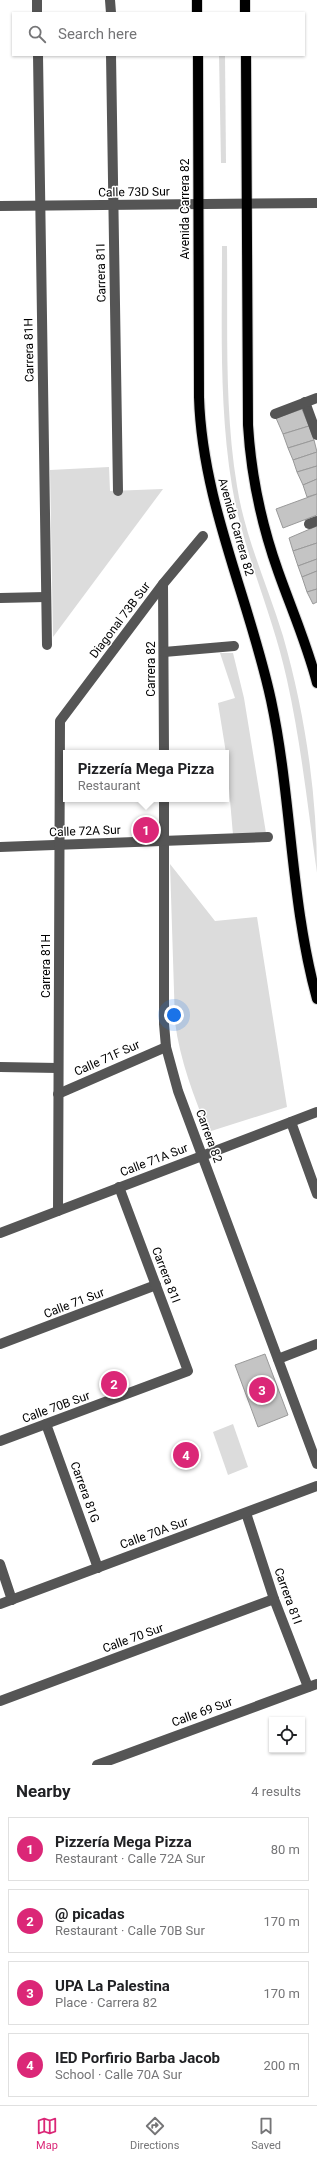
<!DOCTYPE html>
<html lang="en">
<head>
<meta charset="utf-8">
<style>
	body { margin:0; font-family:Roboto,sans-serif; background:#f6f6f6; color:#202124 }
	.controls { position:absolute; right:12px; bottom:12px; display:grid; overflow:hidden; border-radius:0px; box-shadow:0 1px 3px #0004 }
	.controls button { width:36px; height:36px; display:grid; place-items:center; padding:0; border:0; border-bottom:1px solid #e0e0e0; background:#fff; color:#202124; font:20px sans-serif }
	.you { position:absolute; left:174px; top:1015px; width:14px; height:14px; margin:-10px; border:3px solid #fff; border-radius:50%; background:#1a73e8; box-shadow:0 0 0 6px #1a73e833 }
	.badge { display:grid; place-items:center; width:26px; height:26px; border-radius:50%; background:#db2777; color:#fff; font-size:13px; font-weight:700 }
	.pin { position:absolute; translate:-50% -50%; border:2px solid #fff; box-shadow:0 1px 4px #0006 }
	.popup { position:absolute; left:63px; top:750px; width:166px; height:52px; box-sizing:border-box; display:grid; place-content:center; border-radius:0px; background:#fff; filter:drop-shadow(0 1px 3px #0005); font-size:13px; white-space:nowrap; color:#757577 }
	.popup b { font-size:15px; color:#202124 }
	.popup::after { content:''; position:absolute; left:50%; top:100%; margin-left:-8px; border:8px solid transparent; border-top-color:#fff }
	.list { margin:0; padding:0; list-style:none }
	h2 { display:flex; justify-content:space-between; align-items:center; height:52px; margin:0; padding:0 16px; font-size:17px }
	h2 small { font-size:13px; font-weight:400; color:#757577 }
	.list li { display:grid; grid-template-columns:26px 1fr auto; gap:12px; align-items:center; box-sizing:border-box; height:64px; margin:0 8px 8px; padding:0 8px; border:1px solid #e0e0e0; border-radius:0px }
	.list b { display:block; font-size:15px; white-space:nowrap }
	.list p { margin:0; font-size:13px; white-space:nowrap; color:#757577 }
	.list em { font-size:13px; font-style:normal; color:#757577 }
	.icon { flex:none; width:22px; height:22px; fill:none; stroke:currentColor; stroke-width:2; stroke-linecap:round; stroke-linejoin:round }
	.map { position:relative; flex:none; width:317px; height:1765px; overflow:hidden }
	.search { position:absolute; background:#fff; box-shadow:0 1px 3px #0004; left:12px; right:12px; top:12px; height:44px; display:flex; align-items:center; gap:10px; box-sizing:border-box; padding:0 14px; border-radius:0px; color:#757577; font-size:15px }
	.sheet { height:340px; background:#fff }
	nav { display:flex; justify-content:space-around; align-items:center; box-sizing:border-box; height:56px; border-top:1px solid #e0e0e0; background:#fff; font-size:11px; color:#757577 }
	nav a { display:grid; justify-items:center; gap:2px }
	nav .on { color:#db2777 }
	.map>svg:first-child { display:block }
	.green { fill:#dcdcdc }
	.building { fill:#c4c4c4; stroke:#999 }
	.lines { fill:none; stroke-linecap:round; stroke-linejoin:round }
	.major-casing { stroke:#dbdbdb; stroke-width:12 }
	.minor { stroke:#555; stroke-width:10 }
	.major { stroke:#000; stroke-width:10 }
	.labels { text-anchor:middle; stroke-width:3; stroke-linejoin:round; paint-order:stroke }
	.street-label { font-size:12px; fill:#000; stroke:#fff }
</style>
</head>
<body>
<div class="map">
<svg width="317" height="1765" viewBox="0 0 317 1765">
	<rect width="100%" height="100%" fill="#fff"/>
	<g class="green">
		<polygon points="219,55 225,55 226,163 221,163"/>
		<path d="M222 246H227C228 325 224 407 237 486 245 538 268 586 283 636 305 713 317 794 317 873 308 809 301 743 287 680 273 614 243 552 232 486 219 406 222 326 222 246Z"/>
		<polygon points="109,467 110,491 163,489 53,637 50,470"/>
		<polygon points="220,653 233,653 244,698 266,833 233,835 226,753 218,703 235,698"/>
		<path d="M170 864 215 921 257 917 287 1107 208 1132C194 1096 180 1061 175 1022Z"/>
		<polygon points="233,1424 248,1467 228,1475 213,1432"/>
	</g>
	<g class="building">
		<polygon points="302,409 309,426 283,434 276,418"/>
		<polygon points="309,426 314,440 288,448 283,434"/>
		<polygon points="314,440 317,452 293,460 288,448"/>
		<polygon points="317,452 317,466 297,472 293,460"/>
		<polygon points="317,466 317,479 303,485 297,472"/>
		<polygon points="317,479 317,494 307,497 303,485"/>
		<polygon points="317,494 317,515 283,528 276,509"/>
		<polygon points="317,526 317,543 293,551 289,538"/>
		<polygon points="317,543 317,559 298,566 293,551"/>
		<polygon points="317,559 317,571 302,577 298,566"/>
		<polygon points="317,571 317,589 307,592 302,577"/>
		<polygon points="317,589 317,602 313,604 307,592"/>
		<polygon points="265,1354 288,1415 258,1427 235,1365"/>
	</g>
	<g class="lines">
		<g class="major-casing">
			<g id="major">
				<polyline points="197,0 197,13"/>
				<polyline points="245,0 245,13"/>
				<path d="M198 55 199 397C202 502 249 598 271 700 292 798 290 901 317 999"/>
				<path d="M246 55 248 425C251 475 261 523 278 571 291 608 307 644 317 683"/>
			</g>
		</g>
		<g class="minor">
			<polyline points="37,0 37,13"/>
			<polyline points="110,0 111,13"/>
			<polyline points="38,55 47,645"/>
			<polyline points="111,55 118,491"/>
			<polyline points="0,206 317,203"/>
			<polyline points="305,402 317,435"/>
			<polyline points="275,414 317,398"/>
			<polyline points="309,524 317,521"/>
			<polyline points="163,584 164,753"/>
			<polyline points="0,598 46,597"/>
			<polyline points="164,652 234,646"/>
			<polyline points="164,799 164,1024 166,1047 178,1091 317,1464"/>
			<polyline points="0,847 268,837"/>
			<polyline points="0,1067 58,1068"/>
			<polyline points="58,1094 166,1047"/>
			<polyline points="291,1122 317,1194"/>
			<polyline points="58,1211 60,721 163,584 203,536"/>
			<polyline points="0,1233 317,1112"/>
			<polyline points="0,1344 156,1285"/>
			<polyline points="278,1359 317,1344"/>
			<polyline points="46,1424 98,1568"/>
			<polyline points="0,1441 188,1371 119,1187"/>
			<polyline points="246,1513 274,1599 308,1687"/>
			<polyline points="0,1564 12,1600"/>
			<polyline points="0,1604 317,1486"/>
			<polyline points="0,1701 274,1599"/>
			<polyline points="97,1765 317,1684"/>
		</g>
		<use href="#major" class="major"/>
	</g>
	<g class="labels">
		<g class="street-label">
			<text transform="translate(134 192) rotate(-1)" y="4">Calle 73D Sur</text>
			<text transform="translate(185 209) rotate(-90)" y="4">Avenida Carrera 82</text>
			<text transform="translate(101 273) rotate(-91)" y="4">Carrera 81I</text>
			<text transform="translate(29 350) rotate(-91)" y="4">Carrera 81H</text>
			<text transform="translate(236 527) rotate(74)" y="4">Avenida Carrera 82</text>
			<text transform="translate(120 620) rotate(-53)" y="4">Diagonal 73B Sur</text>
			<text transform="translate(151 669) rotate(-90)" y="4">Carrera 82</text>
			<text transform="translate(85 831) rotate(-2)" y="4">Calle 72A Sur</text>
			<text transform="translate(46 966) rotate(-90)" y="4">Carrera 81H</text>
			<text transform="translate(107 1058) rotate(-24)" y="4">Calle 71F Sur</text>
			<text transform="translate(209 1136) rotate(70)" y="4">Carrera 82</text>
			<text transform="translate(154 1160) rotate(-21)" y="4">Calle 71A Sur</text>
			<text transform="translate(166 1275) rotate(69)" y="4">Carrera 81I</text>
			<text transform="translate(74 1303) rotate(-21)" y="4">Calle 71 Sur</text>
			<text transform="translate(56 1407) rotate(-20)" y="4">Calle 70B Sur</text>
			<text transform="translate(85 1492) rotate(70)" y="4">Carrera 81G</text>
			<text transform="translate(154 1533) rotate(-20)" y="4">Calle 70A Sur</text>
			<text transform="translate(288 1596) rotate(70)" y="4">Carrera 81I</text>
			<text transform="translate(133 1638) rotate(-20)" y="4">Calle 70 Sur</text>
			<text transform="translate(202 1712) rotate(-20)" y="4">Calle 69 Sur</text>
		</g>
	</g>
</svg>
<div class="controls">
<button><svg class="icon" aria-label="locate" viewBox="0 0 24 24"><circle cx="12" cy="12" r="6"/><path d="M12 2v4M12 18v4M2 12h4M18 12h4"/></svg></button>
</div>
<div class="you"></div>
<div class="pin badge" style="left:146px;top:830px">1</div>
<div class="popup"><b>Pizzería Mega Pizza</b>Restaurant</div>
<div class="pin badge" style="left:114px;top:1384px">2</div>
<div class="pin badge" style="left:262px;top:1390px">3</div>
<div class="pin badge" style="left:186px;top:1455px">4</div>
<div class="search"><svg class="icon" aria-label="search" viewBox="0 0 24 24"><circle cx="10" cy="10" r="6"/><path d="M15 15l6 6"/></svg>Search here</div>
</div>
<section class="sheet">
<h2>Nearby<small>4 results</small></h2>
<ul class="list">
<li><span class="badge">1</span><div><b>Pizzería Mega Pizza</b><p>Restaurant · Calle 72A Sur</p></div><em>80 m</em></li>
<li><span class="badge">2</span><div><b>@ picadas</b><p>Restaurant · Calle 70B Sur</p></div><em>170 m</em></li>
<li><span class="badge">3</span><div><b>UPA La Palestina</b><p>Place · Carrera 82</p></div><em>170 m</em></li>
<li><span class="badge">4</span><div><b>IED Porfirio Barba Jacob</b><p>School · Calle 70A Sur</p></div><em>200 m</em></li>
</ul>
</section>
<nav>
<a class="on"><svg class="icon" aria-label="map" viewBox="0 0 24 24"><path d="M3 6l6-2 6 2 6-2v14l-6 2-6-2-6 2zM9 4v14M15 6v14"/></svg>Map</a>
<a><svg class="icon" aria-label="directions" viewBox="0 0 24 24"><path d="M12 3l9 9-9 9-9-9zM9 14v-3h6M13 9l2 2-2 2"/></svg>Directions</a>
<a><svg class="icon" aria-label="saved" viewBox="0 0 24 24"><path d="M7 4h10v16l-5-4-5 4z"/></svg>Saved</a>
</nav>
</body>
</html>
